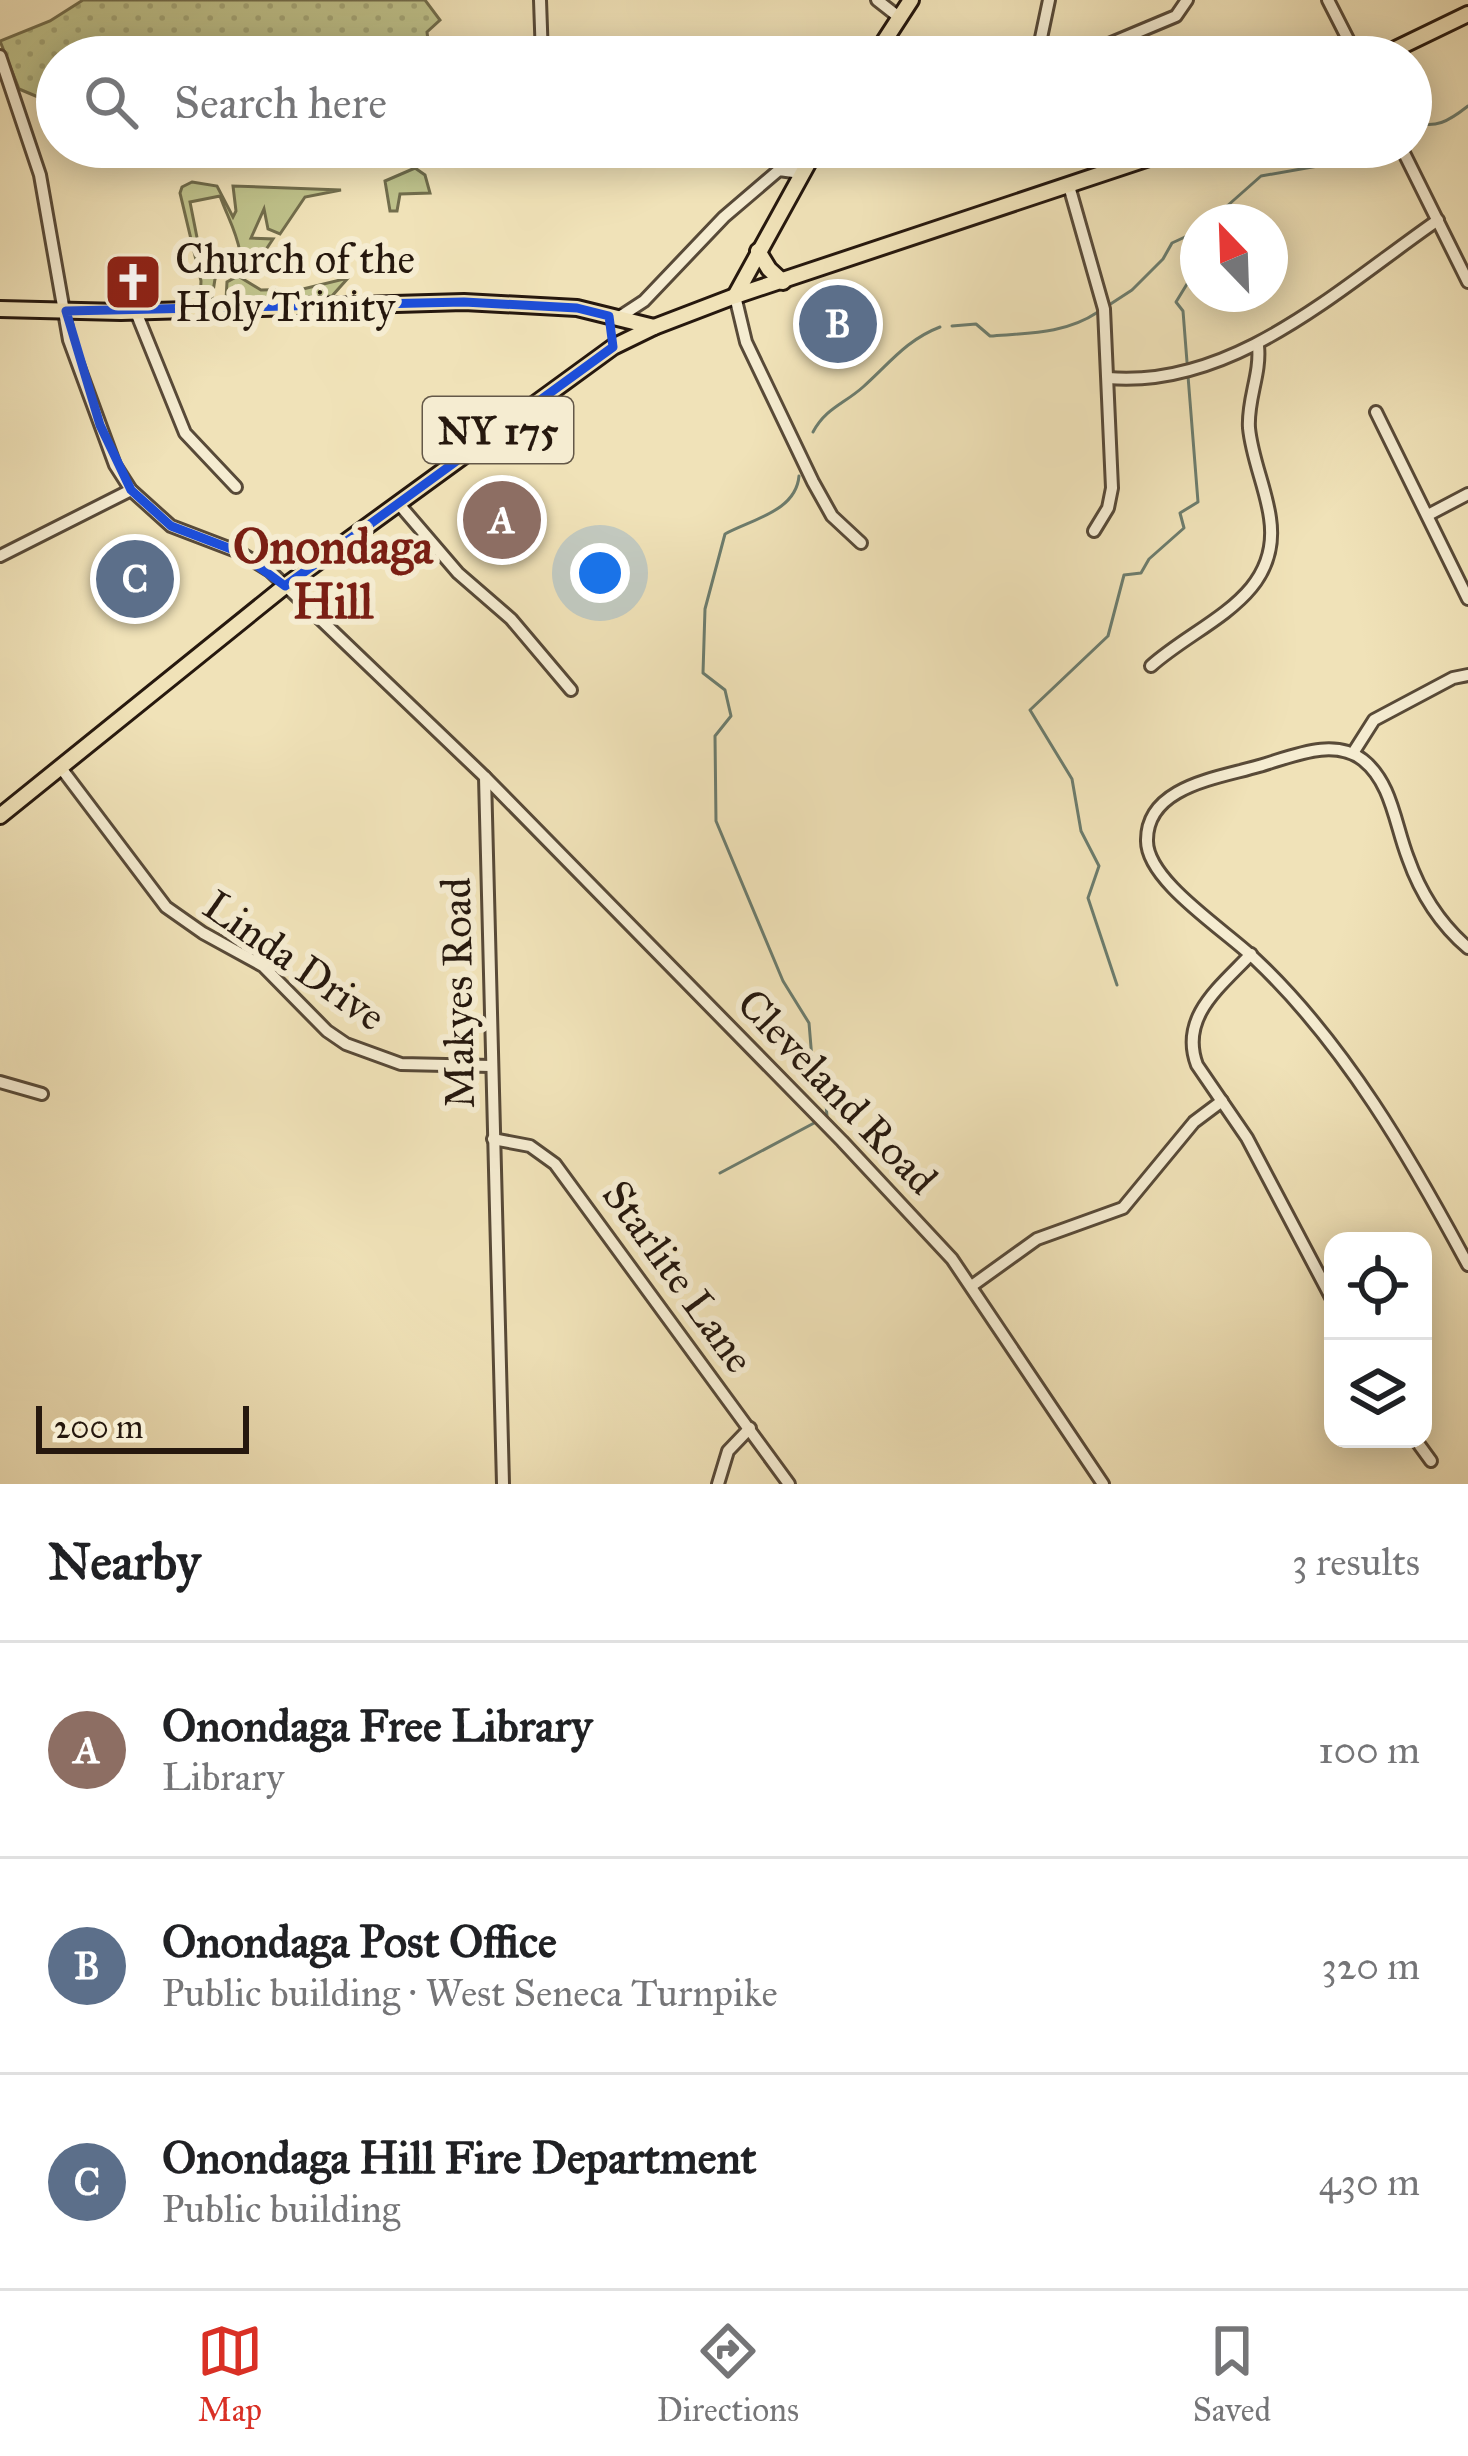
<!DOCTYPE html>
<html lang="en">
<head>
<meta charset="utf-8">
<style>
	body { margin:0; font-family:"IM FELL Great Primer",serif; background:#f2f2f2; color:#202124 }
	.controls { position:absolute; right:36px; bottom:36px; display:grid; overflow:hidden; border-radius:24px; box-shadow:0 6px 30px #0003 }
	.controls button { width:108px; height:108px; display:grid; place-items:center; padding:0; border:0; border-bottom:3px solid #e0e0e0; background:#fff; color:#202124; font:60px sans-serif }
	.compass { position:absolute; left:1180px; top:204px; width:108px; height:108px; border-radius:50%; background:#fff; box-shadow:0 6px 30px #0003; rotate:337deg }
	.scale { position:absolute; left:36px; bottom:30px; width:213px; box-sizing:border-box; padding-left:12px; border:6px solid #26180e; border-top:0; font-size:33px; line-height:42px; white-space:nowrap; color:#26180e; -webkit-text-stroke:9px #f5ecd1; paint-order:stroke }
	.you { position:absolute; left:600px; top:573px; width:42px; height:42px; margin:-30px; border:9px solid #fff; border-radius:50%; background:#1a73e8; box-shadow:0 0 0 18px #1a73e833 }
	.badge { display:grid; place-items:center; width:78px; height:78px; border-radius:50%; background:#d93025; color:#fff; font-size:39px; font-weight:700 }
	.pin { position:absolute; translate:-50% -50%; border:6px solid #fff; box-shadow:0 3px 12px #0006 }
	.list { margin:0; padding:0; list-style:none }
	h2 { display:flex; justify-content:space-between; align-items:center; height:156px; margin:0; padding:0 48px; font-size:51px }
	h2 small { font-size:39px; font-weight:400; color:#757577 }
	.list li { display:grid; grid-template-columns:78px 1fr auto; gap:36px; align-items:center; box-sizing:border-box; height:216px; padding:0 48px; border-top:3px solid #e0e0e0 }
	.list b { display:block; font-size:45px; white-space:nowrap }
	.list p { margin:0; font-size:39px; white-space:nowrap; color:#757577 }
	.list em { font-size:39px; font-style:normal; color:#757577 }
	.icon { flex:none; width:66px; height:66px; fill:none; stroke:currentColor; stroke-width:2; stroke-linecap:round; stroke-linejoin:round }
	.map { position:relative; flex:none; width:1468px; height:1484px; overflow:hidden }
	.search { position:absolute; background:#fff; box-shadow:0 6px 30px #0003; left:36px; right:36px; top:36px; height:132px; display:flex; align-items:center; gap:30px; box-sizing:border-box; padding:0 42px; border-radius:66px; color:#757577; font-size:45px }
	.sheet { height:804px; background:#fff }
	nav { display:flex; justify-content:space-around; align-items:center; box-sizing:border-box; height:168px; border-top:3px solid #e0e0e0; background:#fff; font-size:33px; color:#757577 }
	nav a { display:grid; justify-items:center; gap:6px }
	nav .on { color:#d93025 }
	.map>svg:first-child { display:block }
	.green { fill:#bfc28b; stroke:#726d4c; stroke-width:3 }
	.park { fill:url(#park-dots); stroke:#726d4c; stroke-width:3 }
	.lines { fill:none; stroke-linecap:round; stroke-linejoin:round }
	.stream { stroke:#6c7c6d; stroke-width:3 }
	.minor-casing { stroke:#584a38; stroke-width:16 }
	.major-casing { stroke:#26180e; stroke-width:20 }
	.minor { stroke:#f5ecd1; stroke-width:10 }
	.major { stroke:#f0e2b8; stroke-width:14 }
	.marked { fill:none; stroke:#1d4ed8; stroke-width:9; stroke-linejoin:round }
	.labels { text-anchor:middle; stroke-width:12; stroke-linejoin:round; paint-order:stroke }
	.shield { fill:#f5ecd1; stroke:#645848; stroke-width:3 }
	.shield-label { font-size:39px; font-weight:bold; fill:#26180e }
	.poi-label { font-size:42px; fill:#26180e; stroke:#f5ecd1; text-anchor:start }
	.street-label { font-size:42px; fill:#26180e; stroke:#f5ecd1 }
	.quarter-label { font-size:48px; font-weight:bold; fill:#7a1f14; stroke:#f5ecd1 }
</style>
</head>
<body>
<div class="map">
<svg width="1468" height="1484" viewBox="0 0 1468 1484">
	<defs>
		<pattern id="park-dots" width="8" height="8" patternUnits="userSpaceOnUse" patternTransform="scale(3)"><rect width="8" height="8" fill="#bfc28b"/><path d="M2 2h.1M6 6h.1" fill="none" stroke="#a4a677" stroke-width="1.8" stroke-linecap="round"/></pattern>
	</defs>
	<rect width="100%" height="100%" fill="#f0e2b8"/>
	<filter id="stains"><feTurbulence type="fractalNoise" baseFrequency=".00167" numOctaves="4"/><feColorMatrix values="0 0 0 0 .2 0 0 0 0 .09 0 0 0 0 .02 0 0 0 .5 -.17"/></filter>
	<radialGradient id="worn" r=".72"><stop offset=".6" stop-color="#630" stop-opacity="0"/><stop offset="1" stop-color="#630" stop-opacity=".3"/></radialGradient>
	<g class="green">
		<polygon points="415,168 425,175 430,193 400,194 397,211 390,211 385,181"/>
		<path d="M192 182 217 186 233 217 236 211 233 186 341 190 305 197 280 234 268 229 264 209 251 238 273 239 265 251 240 252C236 230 227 216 220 196L190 202 203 268 221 265 224 269 215 279 212 298 200 301 201 281 180 193 182 187Z"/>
		<polygon points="238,276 261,290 303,289 348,278 332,296 226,300 227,282"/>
	</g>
	<g class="park">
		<polygon points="83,0 425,0 440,20 427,32 430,57 57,57 57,105 19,89 0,41 50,21"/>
		<polygon points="261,147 435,147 411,156 304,166"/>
	</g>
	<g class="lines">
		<g class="stream">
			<path d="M1411 121C1435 130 1449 121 1468 106"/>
			<polyline points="1209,222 1261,176 1318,166"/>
			<polyline points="1109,305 1132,290 1163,259 1172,243 1198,231"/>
			<path d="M952 326 976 324 990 336C1029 333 1065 334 1098 312"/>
			<polyline points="1187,362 1183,311 1176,302 1198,266"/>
			<path d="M813 432C826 408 844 404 863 387 889 364 906 340 940 327"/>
			<path d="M799 476C796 511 753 519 725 534L705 609 703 673 725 690 731 716 715 736 716 821 783 981 809 1023 812 1059 825 1079"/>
			<polyline points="1117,985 1088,898 1099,866 1081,831 1072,779 1030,710 1108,636 1124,575 1141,573 1149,559 1184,528 1180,513 1198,502 1188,376"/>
			<polyline points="826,1103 827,1117"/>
			<polyline points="720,1173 816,1122"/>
		</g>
		<g class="minor-casing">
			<g id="minor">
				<polyline points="540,0 542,57"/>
				<polyline points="877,0 900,18"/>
				<polyline points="1328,0 1357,57"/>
				<polyline points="0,56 40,175 69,340 115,465 131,490 171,526 239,552 270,571 485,777 503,1484"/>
				<polyline points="1037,57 1049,0"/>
				<polyline points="1078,57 1176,16 1187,0"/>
				<polyline points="1401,147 1468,282"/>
				<polyline points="1069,186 1104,309 1112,488 1108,508 1094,531"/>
				<polyline points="735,296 746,342 813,482 832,516 861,543"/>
				<polyline points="136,312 185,433 236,487"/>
				<polyline points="618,318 644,301 724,217 779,170 801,173"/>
				<path d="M1108 378C1234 389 1341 287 1438 220"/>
				<polyline points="1376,412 1468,599"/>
				<polyline points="398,503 458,573 511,619 571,690"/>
				<polyline points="1428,515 1468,494"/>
				<polyline points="0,556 131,490"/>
				<path d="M1151 666C1200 622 1282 598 1270 518 1266 488 1252 459 1249 428 1247 400 1261 374 1258 346"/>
				<polyline points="1353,753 1374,720 1453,678 1468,675"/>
				<polyline points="61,768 166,907 203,933 263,966 327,1031 346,1044 401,1064 491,1066"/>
				<polyline points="485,777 842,1141 952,1259 1103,1484"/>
				<path d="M1468 948C1440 924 1420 892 1408 858 1395 825 1392 783 1363 760 1333 737 1291 757 1259 766 1219 778 1146 786 1147 841 1147 881 1225 930 1255 959 1345 1044 1410 1157 1468 1265"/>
				<path d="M1251 954C1220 987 1179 1017 1197 1065L1247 1138 1333 1301"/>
				<polyline points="0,1082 42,1094"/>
				<polyline points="493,1139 530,1146 555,1164 789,1484"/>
				<polyline points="973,1285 1037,1239 1123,1208 1194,1122 1222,1101"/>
				<polyline points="1415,1439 1431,1461"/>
				<polyline points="718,1484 728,1451 750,1428"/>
			</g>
		</g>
		<g class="major-casing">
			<g id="major">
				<polyline points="874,57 911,0"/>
				<polyline points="1379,57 1468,14"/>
				<polyline points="758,251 769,269 783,282"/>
				<polyline points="735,296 817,147"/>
				<polyline points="0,309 121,312 464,302 577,308 654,327"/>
				<polyline points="0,816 285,586 613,347 654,327 735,296 1182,147"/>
			</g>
		</g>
		<use href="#minor" class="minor"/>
		<use href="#major" class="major"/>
	</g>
	<path class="marked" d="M464 302 577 308 609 316 613 347 285 586 239 552 171 526 131 490 100 425 66 311Z"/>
	<defs>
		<g id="church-square" transform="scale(3)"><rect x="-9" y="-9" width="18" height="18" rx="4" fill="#8f2418" stroke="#f5ecd1"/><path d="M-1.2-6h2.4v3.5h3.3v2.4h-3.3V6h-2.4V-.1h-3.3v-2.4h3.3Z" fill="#fff"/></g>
	</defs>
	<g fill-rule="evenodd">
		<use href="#church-square" x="133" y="282"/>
	</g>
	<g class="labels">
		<rect class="shield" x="423" y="397" width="150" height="66" rx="9"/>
		<g class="shield-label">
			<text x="498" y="444">NY 175</text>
		</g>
		<g class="poi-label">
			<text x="175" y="273">Church of the<tspan x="175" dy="48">Holy Trinity</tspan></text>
		</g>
		<g class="street-label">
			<text transform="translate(295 960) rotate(35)" y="15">Linda Drive</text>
			<text transform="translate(457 993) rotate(-91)" y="15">Makyes Road</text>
			<text transform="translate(838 1091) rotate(46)" y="15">Cleveland Road</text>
			<text transform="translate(679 1276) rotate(54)" y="15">Starlite Lane</text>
		</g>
		<g class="quarter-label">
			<text x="333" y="563">Onondaga<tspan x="333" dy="55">Hill</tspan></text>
		</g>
	</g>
	<rect width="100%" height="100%" filter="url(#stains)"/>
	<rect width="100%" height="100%" fill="url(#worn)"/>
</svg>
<div class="controls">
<button><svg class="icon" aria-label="locate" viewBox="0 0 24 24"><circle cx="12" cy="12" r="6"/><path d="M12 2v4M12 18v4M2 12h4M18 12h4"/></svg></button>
<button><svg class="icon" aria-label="layers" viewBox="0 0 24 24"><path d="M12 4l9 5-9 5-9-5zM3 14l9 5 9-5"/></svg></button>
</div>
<svg class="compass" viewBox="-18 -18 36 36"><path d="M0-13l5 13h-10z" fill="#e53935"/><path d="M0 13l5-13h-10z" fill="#757577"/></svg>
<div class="scale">200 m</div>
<div class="you"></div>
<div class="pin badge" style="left:502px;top:520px;background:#8d6e63">A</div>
<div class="pin badge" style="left:838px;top:324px;background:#5c6f8a">B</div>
<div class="pin badge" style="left:135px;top:579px;background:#5c6f8a">C</div>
<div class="search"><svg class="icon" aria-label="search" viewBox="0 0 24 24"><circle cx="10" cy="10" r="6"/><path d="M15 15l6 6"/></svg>Search here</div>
</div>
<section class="sheet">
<h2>Nearby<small>3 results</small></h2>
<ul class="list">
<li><span class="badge" style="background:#8d6e63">A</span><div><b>Onondaga Free Library</b><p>Library</p></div><em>100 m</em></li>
<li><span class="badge" style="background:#5c6f8a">B</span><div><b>Onondaga Post Office</b><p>Public building · West Seneca Turnpike</p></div><em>320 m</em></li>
<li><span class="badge" style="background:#5c6f8a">C</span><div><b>Onondaga Hill Fire Department</b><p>Public building</p></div><em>430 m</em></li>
</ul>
</section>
<nav>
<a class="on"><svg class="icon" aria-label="map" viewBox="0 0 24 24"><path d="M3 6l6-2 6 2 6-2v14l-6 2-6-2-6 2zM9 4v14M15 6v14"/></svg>Map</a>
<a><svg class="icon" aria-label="directions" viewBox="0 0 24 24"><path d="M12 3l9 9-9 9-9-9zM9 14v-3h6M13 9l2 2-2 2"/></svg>Directions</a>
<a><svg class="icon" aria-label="saved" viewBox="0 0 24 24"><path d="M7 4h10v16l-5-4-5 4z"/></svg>Saved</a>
</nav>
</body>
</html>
